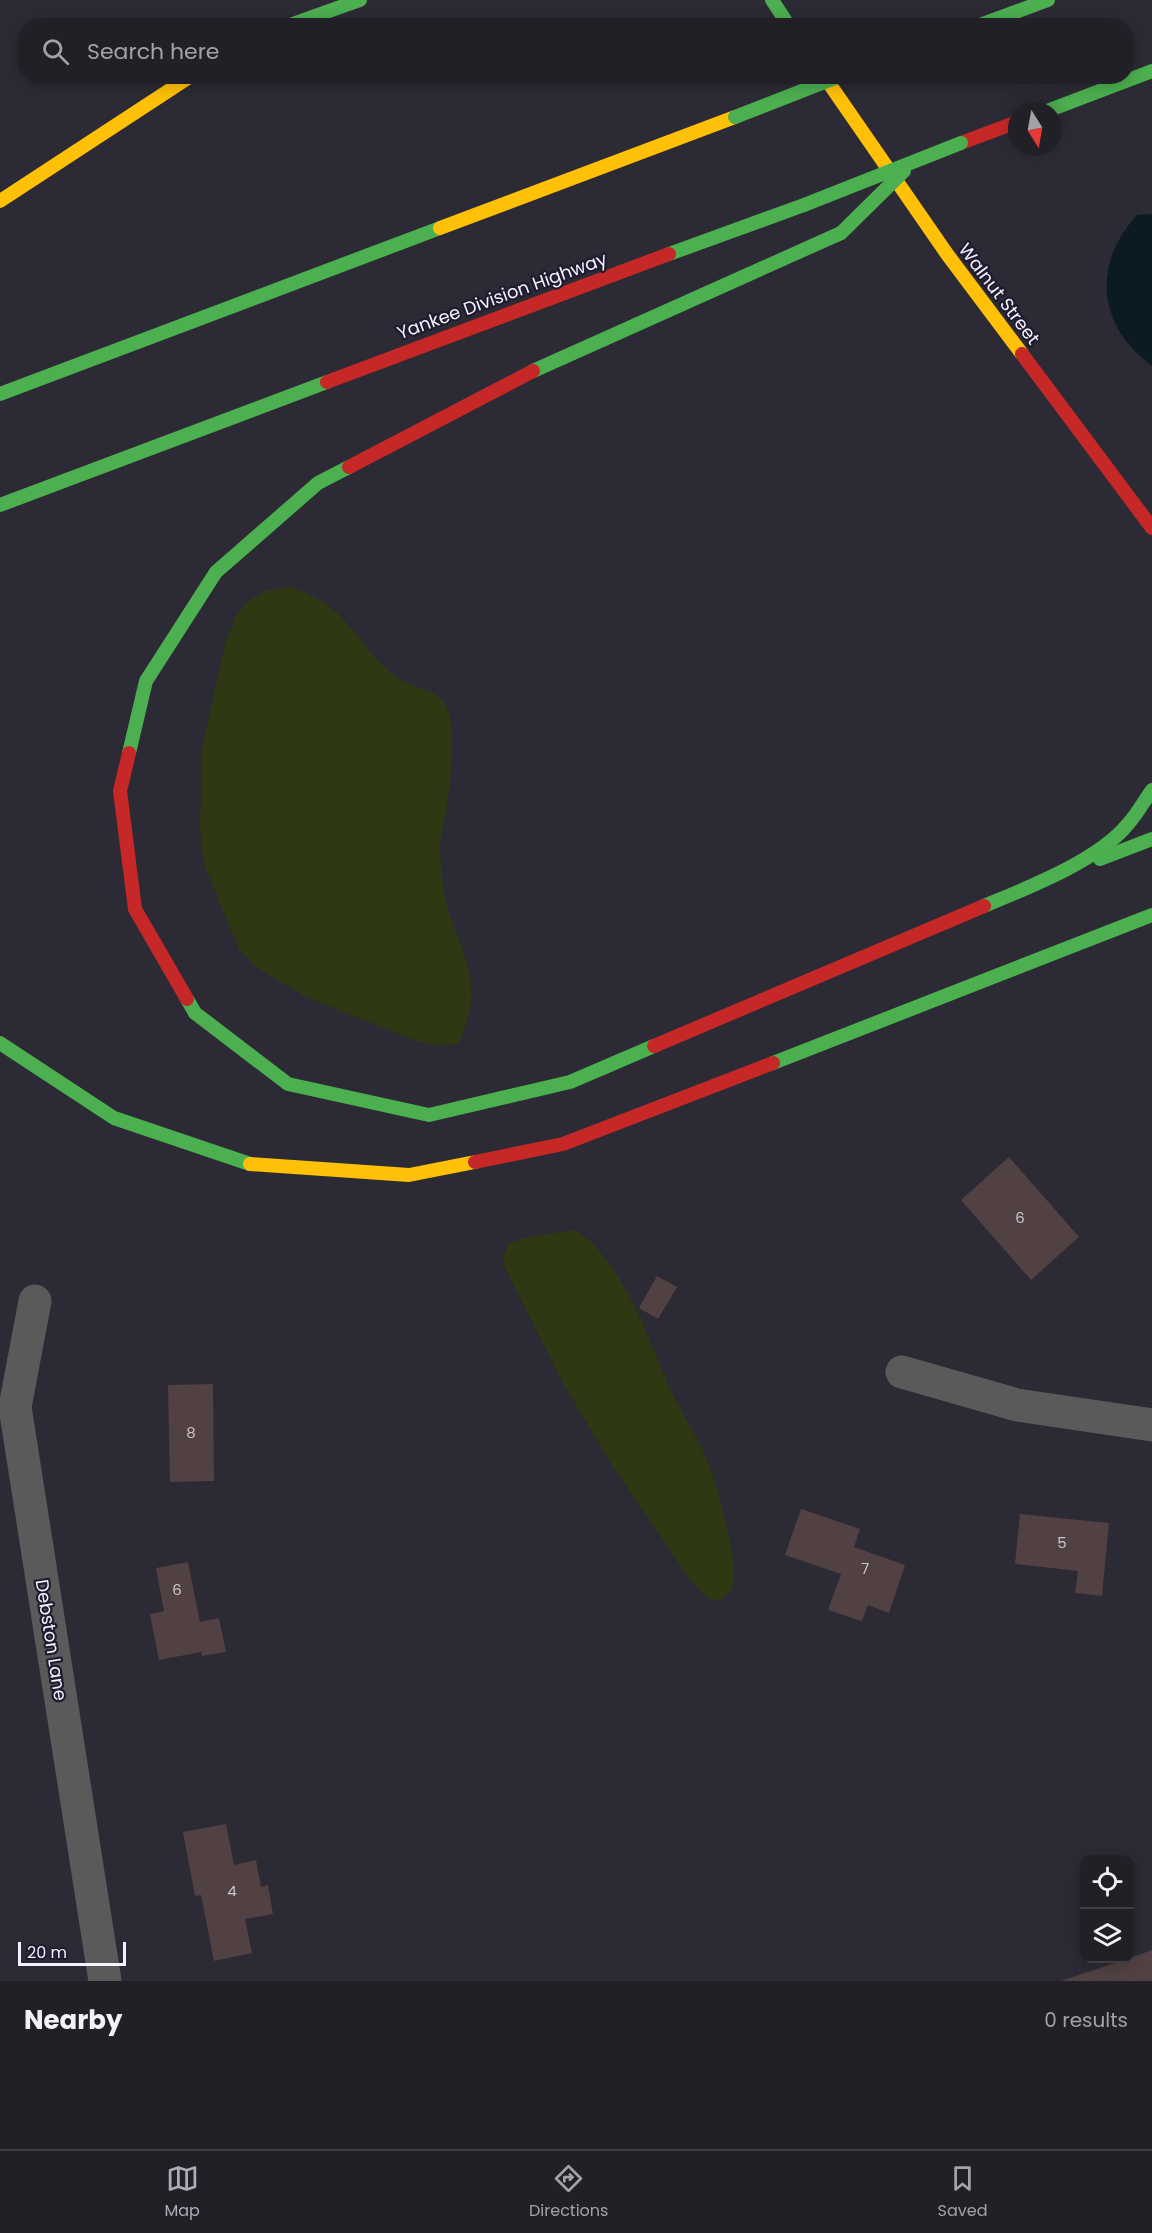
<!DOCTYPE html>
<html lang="en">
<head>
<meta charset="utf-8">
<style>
	body { margin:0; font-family:Poppins,sans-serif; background:#29282f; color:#f1f3f6 }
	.controls { position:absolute; right:18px; bottom:18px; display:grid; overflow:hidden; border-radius:12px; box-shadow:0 3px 15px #0003 }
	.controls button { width:54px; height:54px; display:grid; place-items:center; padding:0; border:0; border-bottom:2px solid #3e3e44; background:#212027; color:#f1f3f6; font:30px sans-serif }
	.compass { position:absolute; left:1008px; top:102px; width:54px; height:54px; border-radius:50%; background:#212027; box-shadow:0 3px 15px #0003; rotate:169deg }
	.scale { position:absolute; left:18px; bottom:15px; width:108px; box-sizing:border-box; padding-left:6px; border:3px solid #f3f2fe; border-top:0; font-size:16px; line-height:21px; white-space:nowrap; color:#f3f2fe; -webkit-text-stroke:4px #1e1c2e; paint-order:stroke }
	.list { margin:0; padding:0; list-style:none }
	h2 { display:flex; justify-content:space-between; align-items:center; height:78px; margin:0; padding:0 24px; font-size:26px }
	h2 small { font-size:20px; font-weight:400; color:#a2a3a7 }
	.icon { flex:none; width:33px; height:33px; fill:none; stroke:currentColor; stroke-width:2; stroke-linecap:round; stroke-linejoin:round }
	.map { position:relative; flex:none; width:1152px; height:1981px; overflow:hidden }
	.search { position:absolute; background:#212027; box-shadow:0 3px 15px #0003; left:18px; right:18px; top:18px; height:66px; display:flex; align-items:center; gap:15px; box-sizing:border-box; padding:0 21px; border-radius:24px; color:#a2a3a7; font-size:22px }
	.sheet { height:168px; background:#212027 }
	nav { display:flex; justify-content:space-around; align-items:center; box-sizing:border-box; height:84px; border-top:2px solid #3e3e44; background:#212027; font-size:16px; color:#a2a3a7 }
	nav a { display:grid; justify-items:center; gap:3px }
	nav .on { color:#adacb7 }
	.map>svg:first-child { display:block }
	.green { fill:#2e3813 }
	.water { fill:#0c1b22 }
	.building { fill:#514142 }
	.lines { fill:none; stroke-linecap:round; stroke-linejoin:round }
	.street { stroke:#5c595a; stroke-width:33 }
	.fast { stroke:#4caf50; stroke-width:14 }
	.slow { stroke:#ffc107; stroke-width:14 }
	.jam { stroke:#c62828; stroke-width:14 }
	.fast-bridge { stroke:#4caf50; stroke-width:14 }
	.labels { text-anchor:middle; stroke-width:4.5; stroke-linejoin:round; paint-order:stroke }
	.number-label { font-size:15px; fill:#cac6cf }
	.street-label { font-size:18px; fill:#f3f2fe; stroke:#1e1c2e }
</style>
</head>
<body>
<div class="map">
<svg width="1152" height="1981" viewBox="0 0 1152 1981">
	<rect width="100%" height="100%" fill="#2c2a34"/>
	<g class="green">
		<path d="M290 587C352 606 352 642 395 676 411 690 438 686 447 708 457 734 450 784 446 812 444 823 440 836 440 847 441 865 442 889 447 906 465 963 486 985 458 1044L434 1045 416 1041 306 997 256 967 239 949 204 865 200 828 202 749 225 643 236 616 248 601 267 590Z"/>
		<path d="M575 1230C623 1259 648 1339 670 1389 679 1407 689 1423 698 1441 714 1471 721 1503 729 1536 733 1556 736 1570 732 1590L720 1601 708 1598 690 1580 612 1465 564 1385 504 1266V1254L509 1244 523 1238Z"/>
	</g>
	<path class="water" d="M1152 214V366C1097 326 1092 264 1137 215Z"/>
	<g class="building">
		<polygon points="1009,1157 1079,1237 1031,1280 961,1200"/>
		<polygon points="657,1276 677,1287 658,1319 639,1308"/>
		<polygon points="213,1384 214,1481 170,1482 168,1385"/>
		<polygon points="801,1509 860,1529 854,1547 905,1565 889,1613 868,1605 862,1621 828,1610 841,1574 785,1555"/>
		<polygon points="1020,1514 1109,1523 1102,1596 1075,1593 1078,1571 1015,1564"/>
		<polygon points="188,1562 200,1622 219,1618 226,1652 202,1656 201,1652 159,1660 150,1614 164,1611 156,1568"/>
		<polygon points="226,1824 234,1865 256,1860 261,1887 268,1885 273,1914 245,1919 252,1953 214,1961 201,1895 195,1896 183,1832"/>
		<polygon points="1152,1950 1152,1981 1061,1981 1130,1958"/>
	</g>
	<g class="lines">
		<g class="street">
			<polyline points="35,1301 15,1407 105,1981"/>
			<polyline points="902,1372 1017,1405 1152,1425"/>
		</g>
		<g class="fast">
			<polyline points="772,0 789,26"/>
			<polyline points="287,26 360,0"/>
			<polyline points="977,26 1048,0"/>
			<polyline points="1047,111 1152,71"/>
			<polyline points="669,254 804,205"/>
			<polyline points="533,371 841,233"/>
			<polyline points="0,394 440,228"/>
			<polyline points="0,505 327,382"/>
			<polyline points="129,753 146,681 216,572 318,483 349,467"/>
			<polyline points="1100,859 1152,839"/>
			<path d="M984 906C1027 888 1098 861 1128 824 1137 814 1144 801 1152 790"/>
			<polyline points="187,999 195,1013 288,1084 429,1115 570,1082 654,1046"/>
			<polyline points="0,1043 114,1118 250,1164"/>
			<polyline points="773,1063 1152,915"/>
		</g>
		<g class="slow">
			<polyline points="824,76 947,254 1022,354"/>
			<polyline points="0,201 191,76"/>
			<polyline points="440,228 735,117"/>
			<polyline points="250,1164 409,1175 475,1162"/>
		</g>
		<g class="jam">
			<polyline points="961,143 1017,122"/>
			<polyline points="1022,354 1152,528"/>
			<polyline points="327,382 669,254"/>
			<polyline points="349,467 533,371"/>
			<polyline points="129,753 120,791 135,909 187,999"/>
			<polyline points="654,1046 984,906"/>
			<polyline points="475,1162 563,1144 773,1063"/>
		</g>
		<g class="fast-bridge">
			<polyline points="735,117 840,76"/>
			<polyline points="804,205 961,143"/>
			<polyline points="841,233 904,171"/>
		</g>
	</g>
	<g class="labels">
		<g class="number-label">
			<text x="1020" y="1223">6</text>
			<text x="191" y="1438">8</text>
			<text x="1062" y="1548">5</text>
			<text x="865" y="1574">7</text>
			<text x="177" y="1595">6</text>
			<text x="232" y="1896">4</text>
		</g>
		<g class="street-label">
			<text transform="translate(999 294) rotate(53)" y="6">Walnut Street</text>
			<text transform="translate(502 296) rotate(-20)" y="6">Yankee Division Highway</text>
			<text transform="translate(51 1640) rotate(81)" y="6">Debston Lane</text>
		</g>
	</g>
</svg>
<div class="controls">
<button><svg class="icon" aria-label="locate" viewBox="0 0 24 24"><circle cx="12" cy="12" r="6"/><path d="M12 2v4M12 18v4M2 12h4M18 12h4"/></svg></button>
<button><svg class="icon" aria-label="layers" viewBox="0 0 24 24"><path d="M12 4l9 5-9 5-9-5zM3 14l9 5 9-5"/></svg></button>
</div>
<svg class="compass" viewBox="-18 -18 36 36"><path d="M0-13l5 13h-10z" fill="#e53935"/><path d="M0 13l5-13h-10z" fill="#a2a3a7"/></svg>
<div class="scale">20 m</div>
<div class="search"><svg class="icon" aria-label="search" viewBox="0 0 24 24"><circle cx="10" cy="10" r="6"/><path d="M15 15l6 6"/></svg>Search here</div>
</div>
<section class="sheet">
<h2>Nearby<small>0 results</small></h2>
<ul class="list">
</ul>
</section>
<nav>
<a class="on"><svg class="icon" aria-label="map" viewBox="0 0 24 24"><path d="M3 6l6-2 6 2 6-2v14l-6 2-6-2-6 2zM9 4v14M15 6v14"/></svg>Map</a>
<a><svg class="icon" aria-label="directions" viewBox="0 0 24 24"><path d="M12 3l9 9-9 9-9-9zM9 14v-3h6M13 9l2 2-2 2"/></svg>Directions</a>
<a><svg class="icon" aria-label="saved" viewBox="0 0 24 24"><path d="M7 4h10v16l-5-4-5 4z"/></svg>Saved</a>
</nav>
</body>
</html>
